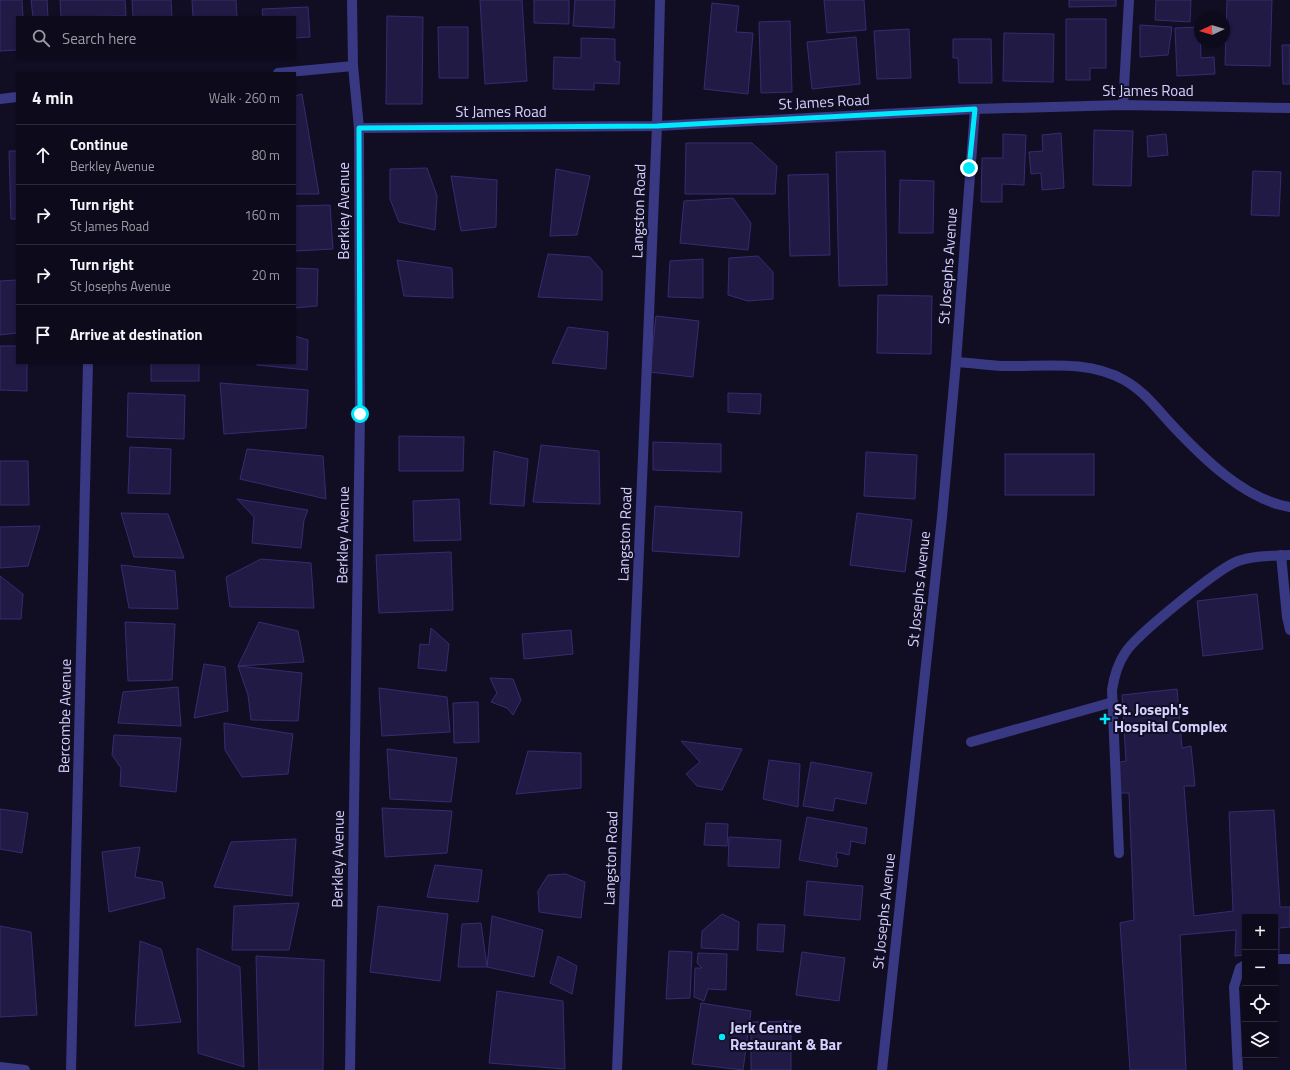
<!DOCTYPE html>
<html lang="en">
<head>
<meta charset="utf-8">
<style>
	body { margin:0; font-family:"Titillium Web",sans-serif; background:#1b1828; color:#f1f3f6 }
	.controls { position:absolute; right:12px; bottom:12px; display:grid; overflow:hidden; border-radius:0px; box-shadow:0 1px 3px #0004 }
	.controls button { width:36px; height:36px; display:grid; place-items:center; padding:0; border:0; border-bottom:1px solid #2d2b3a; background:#0d0a1b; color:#f1f3f6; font:20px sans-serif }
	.compass { position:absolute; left:1194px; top:12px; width:36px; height:36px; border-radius:50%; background:#0d0a1b; box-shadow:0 1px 3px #0004; rotate:266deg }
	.stop { position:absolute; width:12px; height:12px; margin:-9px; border:3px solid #00e8fc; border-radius:50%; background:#fff }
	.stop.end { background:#00e8fc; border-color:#fff; box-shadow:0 1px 4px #0008 }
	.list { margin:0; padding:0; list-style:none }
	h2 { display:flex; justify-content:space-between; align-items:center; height:52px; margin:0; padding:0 16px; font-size:17px }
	h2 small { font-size:13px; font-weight:400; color:#9a9aa3 }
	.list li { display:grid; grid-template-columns:26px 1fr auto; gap:12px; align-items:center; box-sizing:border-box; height:60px; padding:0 16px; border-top:1px solid #2d2b3a }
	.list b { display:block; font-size:15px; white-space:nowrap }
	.list p { margin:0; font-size:13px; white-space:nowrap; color:#9a9aa3 }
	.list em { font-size:13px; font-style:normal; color:#9a9aa3 }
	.icon { flex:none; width:22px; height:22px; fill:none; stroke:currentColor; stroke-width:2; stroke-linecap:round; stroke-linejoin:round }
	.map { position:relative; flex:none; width:1290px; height:1070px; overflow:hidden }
	.search { position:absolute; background:#0d0a1b; box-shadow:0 1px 3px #0004; left:16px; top:16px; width:280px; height:44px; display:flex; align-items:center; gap:10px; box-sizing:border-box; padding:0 14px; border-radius:0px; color:#9a9aa3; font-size:15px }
	.panel { position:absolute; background:#0d0a1b; box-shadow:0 1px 3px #0004; left:16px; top:72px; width:280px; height:292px; border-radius:0px }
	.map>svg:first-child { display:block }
	.building { fill:#211a45; stroke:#382b71 }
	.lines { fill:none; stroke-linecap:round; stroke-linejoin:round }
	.service { stroke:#393883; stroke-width:10 }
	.minor { stroke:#393883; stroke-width:10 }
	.tertiary { stroke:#393883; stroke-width:10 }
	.route { stroke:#00e8fc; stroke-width:5 }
	.poi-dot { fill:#00e8fc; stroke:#110e24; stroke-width:1.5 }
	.labels { text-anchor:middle; stroke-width:4; stroke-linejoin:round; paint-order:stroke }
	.street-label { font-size:15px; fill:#d5d1ff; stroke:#110e24 }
	.poi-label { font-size:15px; font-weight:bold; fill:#d5d1ff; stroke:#110e24; text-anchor:start }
</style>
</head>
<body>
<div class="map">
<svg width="1290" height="1070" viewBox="0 0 1290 1070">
	<rect width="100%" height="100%" fill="#110e24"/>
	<g class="building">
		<polygon points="0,0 22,0 23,17 17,17 17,50 0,51"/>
		<polygon points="31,0 47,0 48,17 33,17"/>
		<polygon points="60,0 125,0 126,16 61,17"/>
		<polygon points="132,0 171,0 172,17 133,17"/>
		<polygon points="192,0 236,0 237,17 193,17"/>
		<polygon points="480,0 522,0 527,81 485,84"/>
		<polygon points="534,0 569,0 569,24 534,23"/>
		<polygon points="575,0 615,0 614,28 573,26"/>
		<polygon points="824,0 864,0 866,30 827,33"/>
		<polygon points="1069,0 1116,0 1116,6 1069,7"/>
		<polygon points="1156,0 1191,0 1190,22 1155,20"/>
		<polygon points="1227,0 1272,0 1270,66 1225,65"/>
		<polygon points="712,3 739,6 736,32 753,33 748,94 704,89"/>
		<polygon points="308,7 310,37 295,38 295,17 263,17 262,9"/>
		<polygon points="387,16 423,17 422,104 386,104"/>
		<polygon points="1066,19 1106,19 1106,68 1090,68 1090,80 1066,80"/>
		<polygon points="790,21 792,92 761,93 759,22"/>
		<polygon points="1140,25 1172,27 1168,55 1140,57"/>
		<polygon points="438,27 468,27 468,78 439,78"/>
		<polygon points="1200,27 1201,58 1214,57 1215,74 1177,76 1175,28"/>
		<polygon points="909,29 911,78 877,79 874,31"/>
		<polygon points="1004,33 1054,34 1053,82 1003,81"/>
		<polygon points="856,37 860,84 812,89 807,42"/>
		<polygon points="581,38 615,39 615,61 620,62 619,84 594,83 594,90 553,89 554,57 581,58"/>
		<polygon points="953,39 991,39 992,83 959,83 958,58 953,58"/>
		<polygon points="1282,45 1290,45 1290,84 1283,84"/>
		<polygon points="302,94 319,194 295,194 295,96"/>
		<polygon points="1094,130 1133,131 1131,186 1093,185"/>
		<polygon points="1061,133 1064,188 1042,190 1041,173 1031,174 1029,152 1043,151 1042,135"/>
		<polygon points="1003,134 1026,135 1024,185 1002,184 1002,202 981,202 982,158 1003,158"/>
		<polygon points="1166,134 1168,155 1148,157 1147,136"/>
		<polygon points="686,143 752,143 777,166 775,194 685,194"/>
		<polygon points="9,151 17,151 17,219 11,219"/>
		<polygon points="885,151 887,285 839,286 836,152"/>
		<polygon points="427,168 437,196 435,230 399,222 390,199 390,169"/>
		<polygon points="556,169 590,176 577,235 550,236"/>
		<polygon points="1253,171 1281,172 1279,216 1251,215"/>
		<polygon points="828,174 830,255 790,256 788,175"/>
		<polygon points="451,176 497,180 496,227 461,231"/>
		<polygon points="900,180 934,181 933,233 899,233"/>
		<polygon points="733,198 751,223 748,250 680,243 684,201"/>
		<polygon points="330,205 333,249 295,251 295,206"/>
		<polygon points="548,254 590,257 602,271 602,300 538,297"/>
		<polygon points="758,256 773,272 773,299 748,301 728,295 729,258"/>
		<polygon points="703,259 703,298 668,297 670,261"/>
		<polygon points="397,260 452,268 453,298 404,296"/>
		<polygon points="295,268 318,269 317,306 295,308"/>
		<polygon points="17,280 17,333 0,335 0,281"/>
		<polygon points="878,295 932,296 931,354 877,353"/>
		<polygon points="656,316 699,321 693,377 650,372"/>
		<polygon points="568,327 608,332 606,369 552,363"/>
		<polygon points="295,336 308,340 307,370 257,365 257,363 295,363"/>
		<polygon points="0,346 17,346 17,363 27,363 27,391 0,390"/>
		<rect x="151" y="363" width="48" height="18"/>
		<polygon points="220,383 308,390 306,428 224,434"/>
		<polygon points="128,393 185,395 184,439 127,437"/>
		<polygon points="728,393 761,394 760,414 728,412"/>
		<polygon points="399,436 464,437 463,471 399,471"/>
		<polygon points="653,442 721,444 721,472 653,470"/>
		<polygon points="541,445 599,451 600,504 533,502"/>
		<polygon points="130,447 171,449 170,494 128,493"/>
		<polygon points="247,449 323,456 326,499 240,479"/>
		<polygon points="494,451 528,459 524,506 490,504"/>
		<polygon points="866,452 917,455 915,499 864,496"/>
		<rect x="1005" y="454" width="89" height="41"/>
		<polygon points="0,461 28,461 29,505 0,505"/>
		<polygon points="237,499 308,510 304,520 301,548 252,543 254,517"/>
		<polygon points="459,499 461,540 414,541 413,501"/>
		<polygon points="655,506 742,512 739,557 652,551"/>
		<polygon points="121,513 168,514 184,558 134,557"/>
		<polygon points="857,513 912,520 905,572 850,565"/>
		<polygon points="40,526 28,566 0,568 0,527"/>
		<polygon points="451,552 453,610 379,613 376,555"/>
		<polygon points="261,559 311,563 314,608 230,607 226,577"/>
		<polygon points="121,565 175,571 178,609 129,608"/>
		<polygon points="0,576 23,594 21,619 0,619"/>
		<polygon points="1257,594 1263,649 1203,656 1197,601"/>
		<polygon points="125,622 175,624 172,680 128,681"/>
		<polygon points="259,622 298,631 304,662 238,666"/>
		<polygon points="431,628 449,644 446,671 418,668 420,644 429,645"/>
		<polygon points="571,630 573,654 524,659 522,634"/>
		<polygon points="204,664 225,667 228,711 194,718"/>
		<polygon points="238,666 302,673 298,721 251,720 248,695"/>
		<polygon points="490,678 513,679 521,700 513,715 507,708 491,702 497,693"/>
		<polygon points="178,687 181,726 118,723 123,692"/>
		<polygon points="379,688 447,697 450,732 382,736"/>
		<polygon points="1177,689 1182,748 1191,746 1195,786 1184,786 1194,916 1233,911 1229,812 1274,810 1280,907 1290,907 1290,927 1279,928 1279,953 1275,953 1275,917 1245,917 1245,955 1235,956 1236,930 1180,935 1186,1070 1130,1070 1120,923 1134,920 1129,793 1120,793 1116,763 1126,761 1122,695"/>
		<polygon points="478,702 479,742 454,743 453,703"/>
		<polygon points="224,723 293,734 288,774 242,777 225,750"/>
		<polygon points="114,735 181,738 176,792 120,786 121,768 112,755"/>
		<polygon points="681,741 742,749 722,790 697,786 686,774 700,762"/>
		<polygon points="387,749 457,758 451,802 390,799"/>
		<polygon points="528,751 581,753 581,788 516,794"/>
		<polygon points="769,760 800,764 798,807 763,799"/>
		<polygon points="811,762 872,773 866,804 835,798 833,811 803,806"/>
		<polygon points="382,808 452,811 447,853 385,857"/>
		<polygon points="0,809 28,813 22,853 0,849"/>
		<polygon points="807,817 867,828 865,844 851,841 849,855 837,852 836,858 838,859 837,867 799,860"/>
		<polygon points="706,823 728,824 727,846 704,845"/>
		<polygon points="729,837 781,840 779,868 728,866"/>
		<polygon points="296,839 292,896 214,887 231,842"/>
		<polygon points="140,847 135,877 162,882 165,898 109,912 102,852"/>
		<polygon points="435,865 482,870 478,902 427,897"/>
		<polygon points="566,874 585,882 581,918 539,912 538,891 548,875"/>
		<polygon points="807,881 863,886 860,920 804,915"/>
		<polygon points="299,903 289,950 232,950 234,906"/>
		<polygon points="378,906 448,914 440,981 370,972"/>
		<polygon points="722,914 739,922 738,950 701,948 702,931"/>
		<polygon points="492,916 543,930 534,977 487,967"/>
		<polygon points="481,923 487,967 458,967 462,924"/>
		<polygon points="758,924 785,925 783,952 757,950"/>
		<polygon points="0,926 31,932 37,1015 0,1017"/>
		<polygon points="140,941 161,949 181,1022 135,1026"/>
		<polygon points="197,948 240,967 244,1067 198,1053"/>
		<polygon points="669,951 692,952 690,998 666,999"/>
		<polygon points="802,952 845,958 839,1001 796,995"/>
		<polygon points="698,953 727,954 726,990 708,989 704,1001 694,997 695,968 702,968 697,963"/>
		<polygon points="256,956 324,960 323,1070 259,1070"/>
		<polygon points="558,956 577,966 572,994 550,983"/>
		<polygon points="497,991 563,1001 565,1069 489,1063"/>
		<polygon points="701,1003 751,1011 743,1070 692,1064"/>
		<polygon points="791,1021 791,1070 751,1070 751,1022"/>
	</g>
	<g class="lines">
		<g class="service">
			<path d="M956 362C971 363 987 365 1002 366 1042 367 1087 359 1124 380 1144 391 1157 409 1172 425 1202 457 1245 500 1290 507"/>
			<polyline points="1281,555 1287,617 1290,630"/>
			<polyline points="971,742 1113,702"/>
			<path d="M1119 853 1112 690C1114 677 1117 665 1125 653 1136 635 1219 568 1238 561 1255 555 1273 556 1290 555"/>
			<polyline points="1275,959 1290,959"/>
			<polyline points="1238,1070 1234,987 1240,968 1245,965"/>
		</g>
		<g class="minor">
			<polyline points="278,73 353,66"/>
			<polyline points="0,99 17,97"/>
			<polyline points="1123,105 1129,0"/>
			<polyline points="359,128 657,126 975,109 1123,105 1290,108"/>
			<polyline points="71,1070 88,363"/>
			<polyline points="350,1070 360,415 359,128 353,66 352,0"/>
			<polyline points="882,1070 942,517 956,362 975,109"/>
		</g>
		<g class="tertiary">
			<polyline points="0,1067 25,1070"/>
			<polyline points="617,1070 657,126 660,0"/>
		</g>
	</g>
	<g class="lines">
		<polyline class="route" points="360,414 359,128 657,126 975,109 969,168"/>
	</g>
	<g class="poi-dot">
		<path d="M1103 713h4v4h4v4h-4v4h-4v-4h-4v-4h4z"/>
		<circle cx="722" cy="1037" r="4"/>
	</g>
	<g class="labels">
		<g class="street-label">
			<text x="1148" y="96">St James Road</text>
			<text transform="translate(824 102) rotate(-3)" y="5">St James Road</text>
			<text x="501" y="117">St James Road</text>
			<text transform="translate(344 211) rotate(-90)" y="5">Berkley Avenue</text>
			<text transform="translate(639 211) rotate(-88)" y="5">Langston Road</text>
			<text transform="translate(948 266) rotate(-86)" y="5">St Josephs Avenue</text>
			<text transform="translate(625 534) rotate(-88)" y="5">Langston Road</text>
			<text transform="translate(343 535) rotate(-89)" y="5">Berkley Avenue</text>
			<text transform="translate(919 589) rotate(-84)" y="5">St Josephs Avenue</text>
			<text transform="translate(65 716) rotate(-89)" y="5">Bercombe Avenue</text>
			<text transform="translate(611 858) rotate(-88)" y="5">Langston Road</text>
			<text transform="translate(338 859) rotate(-89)" y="5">Berkley Avenue</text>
			<text transform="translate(884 911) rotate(-84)" y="5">St Josephs Avenue</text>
		</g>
		<g class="poi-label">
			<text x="1114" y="715">St. Joseph's<tspan x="1114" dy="17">Hospital Complex</tspan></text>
			<text x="730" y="1033">Jerk Centre<tspan x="730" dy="17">Restaurant &amp; Bar</tspan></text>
		</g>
	</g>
</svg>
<div class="controls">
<button>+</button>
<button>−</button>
<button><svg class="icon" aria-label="locate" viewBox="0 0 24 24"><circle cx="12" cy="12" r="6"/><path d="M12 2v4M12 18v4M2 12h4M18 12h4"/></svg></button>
<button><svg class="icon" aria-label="layers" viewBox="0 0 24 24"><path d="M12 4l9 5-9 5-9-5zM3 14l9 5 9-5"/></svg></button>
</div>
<svg class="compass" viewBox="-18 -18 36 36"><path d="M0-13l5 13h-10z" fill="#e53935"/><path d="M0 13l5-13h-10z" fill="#9a9aa3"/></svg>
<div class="stop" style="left:360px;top:414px"></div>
<div class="stop end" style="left:969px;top:168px"></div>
<div class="search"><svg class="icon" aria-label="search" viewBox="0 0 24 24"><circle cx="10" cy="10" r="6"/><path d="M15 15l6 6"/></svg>Search here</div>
<section class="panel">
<h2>4 min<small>Walk · 260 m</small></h2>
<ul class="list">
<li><svg class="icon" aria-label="ahead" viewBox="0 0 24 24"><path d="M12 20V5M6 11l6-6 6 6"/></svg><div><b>Continue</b><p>Berkley Avenue</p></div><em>80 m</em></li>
<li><svg class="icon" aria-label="right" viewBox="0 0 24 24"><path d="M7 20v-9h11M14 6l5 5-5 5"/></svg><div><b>Turn right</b><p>St James Road</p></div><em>160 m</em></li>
<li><svg class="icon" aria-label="right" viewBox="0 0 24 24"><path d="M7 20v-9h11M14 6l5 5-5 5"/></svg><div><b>Turn right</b><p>St Josephs Avenue</p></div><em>20 m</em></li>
<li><svg class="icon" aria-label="arrive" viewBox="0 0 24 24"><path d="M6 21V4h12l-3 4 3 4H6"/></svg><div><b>Arrive at destination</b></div></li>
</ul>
</section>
</div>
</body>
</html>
